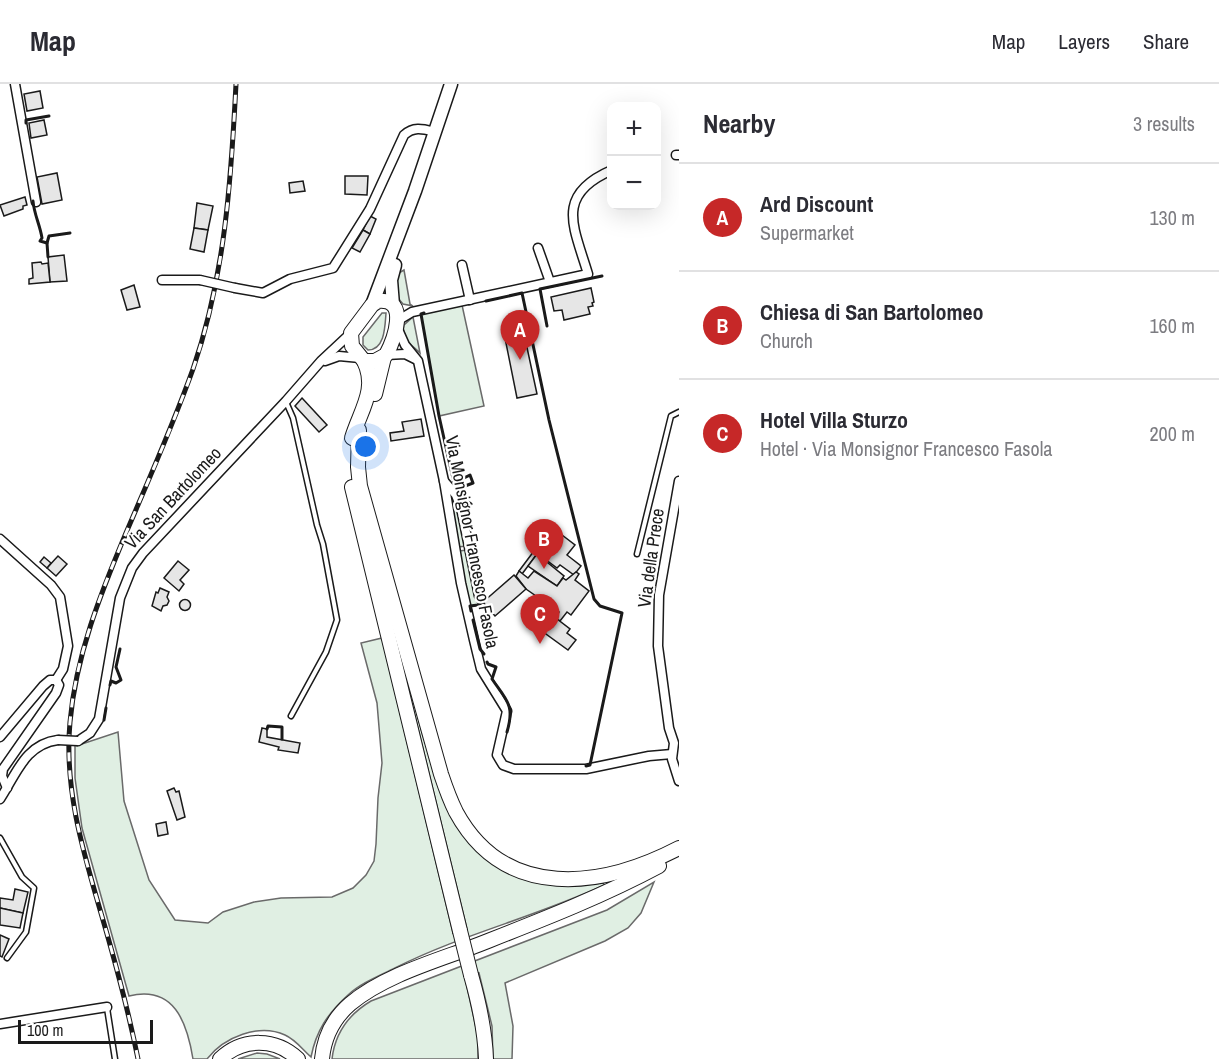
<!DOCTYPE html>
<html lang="en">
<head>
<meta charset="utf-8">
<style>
	body { margin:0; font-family:"Archivo Narrow",sans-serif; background:#f2f2f3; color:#2b2b33 }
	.controls { position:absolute; right:18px; top:18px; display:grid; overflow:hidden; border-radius:12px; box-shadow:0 6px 24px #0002 }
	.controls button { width:54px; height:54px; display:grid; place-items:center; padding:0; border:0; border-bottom:2px solid #e1e1e2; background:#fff; color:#2b2b33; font:30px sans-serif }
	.scale { position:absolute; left:18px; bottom:15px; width:135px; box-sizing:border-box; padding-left:6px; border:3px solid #1a1a1a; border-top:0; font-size:16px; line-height:21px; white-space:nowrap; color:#1a1a1a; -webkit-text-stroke:4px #fff; paint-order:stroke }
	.you { position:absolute; left:366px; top:363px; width:21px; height:21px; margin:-15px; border:4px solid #fff; border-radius:50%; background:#1a73e8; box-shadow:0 0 0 9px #1a73e833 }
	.badge { display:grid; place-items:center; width:39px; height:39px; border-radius:50%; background:#c62828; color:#fff; font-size:20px; font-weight:700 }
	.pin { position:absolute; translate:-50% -50px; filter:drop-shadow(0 2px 3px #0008) }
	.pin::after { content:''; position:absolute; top:32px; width:21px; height:18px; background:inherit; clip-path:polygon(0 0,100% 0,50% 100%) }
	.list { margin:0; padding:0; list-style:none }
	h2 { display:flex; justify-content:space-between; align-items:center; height:78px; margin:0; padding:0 24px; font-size:26px }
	h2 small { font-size:20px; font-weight:400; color:#7c7c81 }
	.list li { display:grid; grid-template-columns:39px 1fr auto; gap:18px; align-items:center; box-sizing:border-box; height:108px; padding:0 24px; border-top:2px solid #e1e1e2 }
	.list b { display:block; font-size:22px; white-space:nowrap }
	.list p { margin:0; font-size:20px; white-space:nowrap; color:#7c7c81 }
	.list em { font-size:20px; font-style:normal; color:#7c7c81 }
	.map { position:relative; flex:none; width:679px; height:975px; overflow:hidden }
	header { display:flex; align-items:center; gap:36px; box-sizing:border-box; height:84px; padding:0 30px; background:#fff; border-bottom:2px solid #e1e1e2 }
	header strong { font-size:28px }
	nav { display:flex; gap:33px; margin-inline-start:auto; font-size:21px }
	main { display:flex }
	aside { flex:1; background:#fff }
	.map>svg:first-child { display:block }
	.green { fill:#e0efe3; stroke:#6a6a6a; stroke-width:1.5 }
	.building { fill:#e6e6e6; stroke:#1a1a1a; stroke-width:1.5 }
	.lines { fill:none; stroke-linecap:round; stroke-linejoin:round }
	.lane-casing { stroke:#1a1a1a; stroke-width:7 }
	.street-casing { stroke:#1a1a1a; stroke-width:11 }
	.secondary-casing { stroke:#1a1a1a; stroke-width:15 }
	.primary-casing { stroke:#1a1a1a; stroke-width:16 }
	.lane { stroke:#fff; stroke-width:4 }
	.street { stroke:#fff; stroke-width:8 }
	.secondary { stroke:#fff; stroke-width:12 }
	.primary { stroke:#fff; stroke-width:14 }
	.rail-casing { stroke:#1a1a1a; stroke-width:5 }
	.rail { stroke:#fff; stroke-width:3; stroke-dasharray:9; stroke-linecap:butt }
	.street-bridge-casing { stroke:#1a1a1a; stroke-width:11; stroke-linecap:butt }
	.primary-bridge-casing { stroke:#1a1a1a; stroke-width:16; stroke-linecap:butt }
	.street-bridge { stroke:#fff; stroke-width:8 }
	.primary-bridge { stroke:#fff; stroke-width:14 }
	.wall { stroke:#1a1a1a; stroke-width:3 }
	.labels { text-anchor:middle; stroke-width:4.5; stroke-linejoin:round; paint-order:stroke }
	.street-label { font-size:18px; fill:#1a1a1a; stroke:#fff }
</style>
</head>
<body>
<header>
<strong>Map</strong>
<nav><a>Map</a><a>Layers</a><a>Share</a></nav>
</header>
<main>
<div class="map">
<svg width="679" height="975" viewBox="0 0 679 975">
	<rect width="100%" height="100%" fill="#fff"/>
	<g class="green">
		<polygon points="404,186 410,220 413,222 403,220 397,213 397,190"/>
		<polygon points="462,221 484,322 439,332 421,230"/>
		<path d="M382 229H386C385 242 385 266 368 266L363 261V253Z"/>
		<path d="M413 233 420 269C411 260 401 256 404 241Z"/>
		<polygon points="451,416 454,416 459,426 466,462 458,463"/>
		<polygon points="467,466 478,521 470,522 459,467"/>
		<path d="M382 554 453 849 467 845 396 554H397L423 652 438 696 460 744 545 799 566 802 603 799 604 801C536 833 462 850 395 884 379 892 361 899 348 911 328 929 316 947 311 973 302 965 296 956 285 951 259 939 224 953 207 975H193C187 938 174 901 129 912L82 744 75 694V660H82L118 648 124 717 149 796 175 836 208 839 223 828 254 818 281 814 332 813 353 804 366 791 374 777 376 760 378 714 382 679 377 619 361 559Z"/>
		<path d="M654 798 641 829 628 844 605 857 505 899 513 942 512 975H493L492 942 479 889 465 894 478 953V975H332C335 949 349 930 371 917L607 826Z"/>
		<polygon points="257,969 267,970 280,975 238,975"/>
	</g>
	<g class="building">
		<polygon points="40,7 43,24 27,27 24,10"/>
		<polygon points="44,36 47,51 31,54 29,39"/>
		<polygon points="57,89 62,116 42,120 37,93"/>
		<polygon points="345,92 368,92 367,111 345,110"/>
		<polygon points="303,97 305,107 290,109 289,99"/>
		<polygon points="25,113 27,121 23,122 23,125 4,132 0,121"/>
		<polygon points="197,119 213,122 208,146 194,144"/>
		<polygon points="370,132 376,135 370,150 363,146"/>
		<polygon points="194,144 208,146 204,168 190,165"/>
		<polygon points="363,146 370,150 360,168 352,164"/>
		<polygon points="64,171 67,197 50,198 48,173"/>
		<polygon points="41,178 42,180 48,179 50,198 29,200 29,195 33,194 32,179"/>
		<polygon points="134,201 140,223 127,226 121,206"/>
		<polygon points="591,204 594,218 592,219 593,222 588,223 590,230 564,236 562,226 554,227 551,213"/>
		<polygon points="523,245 537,310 517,314 504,249"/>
		<polygon points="302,314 327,341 319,348 295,322"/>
		<polygon points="421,335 424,352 391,357 390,349 404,347 402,338"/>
		<polygon points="562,451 575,461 567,471 581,482 574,491 560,481 557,484 545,475"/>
		<polygon points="534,467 537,470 522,490 519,487"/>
		<polygon points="537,470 564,492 557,502 528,482"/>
		<polygon points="58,472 67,480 56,492 47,484"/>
		<polygon points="44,473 51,479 47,484 40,478"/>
		<polygon points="178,477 189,486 180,496 184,500 179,507 164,494"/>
		<polygon points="519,487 528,494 534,487 557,502 563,494 566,496 576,488 579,490 575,496 589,507 571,531 567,528 560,537 556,534 559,528 526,505 516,492"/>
		<polygon points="514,491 526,505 495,532 483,518"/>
		<polygon points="160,504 169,508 167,513 169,517 167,521 163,522 161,527 152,522 156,508 158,509"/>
		<circle cx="185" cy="521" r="5.5"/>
		<polygon points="532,523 541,530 544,525 570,545 567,549 576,556 568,566 524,534"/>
		<polygon points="262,644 267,645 267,653 300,659 298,669 278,666 279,663 259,658"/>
		<polygon points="174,704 176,708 179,707 185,733 177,736 167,707"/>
		<polygon points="166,738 168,750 158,752 156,740"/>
		<polygon points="15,805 28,808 23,829 0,824 0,814 13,816"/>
		<polygon points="0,824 23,829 20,844 0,841"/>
		<polygon points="0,851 9,855 2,873 0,872"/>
	</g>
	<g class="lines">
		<g class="lane-casing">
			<g id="lane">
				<polyline points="286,318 293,334 317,441 323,460 337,536 326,568 291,632"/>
				<polyline points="637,470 671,332 679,328"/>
				<polyline points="0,754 22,793 34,804 26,848 7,874"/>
				<polyline points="107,924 115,975"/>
			</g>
		</g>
		<g class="street-casing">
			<g id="street">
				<polyline points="15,0 36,118"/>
				<polyline points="676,71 679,71"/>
				<polyline points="538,164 550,198"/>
				<polyline points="462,181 470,216"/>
				<polyline points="162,196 200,196"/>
				<path d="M235 204 263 209 290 195 333 184 370 125 404 51C414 42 423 45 436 48"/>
				<path d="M397 237 412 228 588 190C574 143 554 111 612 86"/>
				<polyline points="397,243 405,261 418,277 444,397 461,499 474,556 481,585 507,627 497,671 503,681 514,685 586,685 649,672 672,670"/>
				<polyline points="386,271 405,270 415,275"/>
				<polyline points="325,277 339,272 360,274"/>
				<polyline points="444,397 456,411 461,424 479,512"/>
				<polyline points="0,455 51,501 60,513 68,562 63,585 56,596"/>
				<polyline points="0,653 43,602 50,596 56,596 59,601 56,609 3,685 2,692 7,704"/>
				<polyline points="78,657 90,649 99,635 120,514 132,484 143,469 286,317 321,277 351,249"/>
				<polyline points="679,697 672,675 674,659 669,644 658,562 659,511 679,397"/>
				<path d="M0 715C16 691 25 660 58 656"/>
				<polyline points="0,940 107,923"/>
			</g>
		</g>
		<g class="secondary-casing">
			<g id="secondary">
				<polyline points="372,221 415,107 451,0"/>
				<polyline points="393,221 391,196 395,181"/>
			</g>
		</g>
		<g class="primary-casing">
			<g id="primary">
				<path d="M378 217C410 214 394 256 386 271L375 277H364L352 262 351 249 372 221Z"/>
				<polyline points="375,310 384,273"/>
				<path d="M359 346 358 383 360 402 441 690C445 702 450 716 456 728 505 818 602 804 679 764"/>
				<path d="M352 354C360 327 378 305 364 277"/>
				<polyline points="352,403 460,847"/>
				<path d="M471 891C479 919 485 946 486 975"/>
				<path d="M220 975C243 953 276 954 298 975"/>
				<path d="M322 975C324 953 334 934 350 920 382 893 432 878 470 864 536 838 597 815 659 782"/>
			</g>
		</g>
		<use href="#lane" class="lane"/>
		<use href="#street" class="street"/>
		<use href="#secondary" class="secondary"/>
		<use href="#primary" class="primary"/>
		<g class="rail-casing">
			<path id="rail" d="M138 975C130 935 120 896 109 857 89 785 63 714 70 638 76 571 100 511 126 449 149 395 173 341 193 285 225 192 231 97 236 0"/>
		</g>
		<use href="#rail" class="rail"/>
		<g class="street-bridge-casing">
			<g id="street-bridge">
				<polyline points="200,196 235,204"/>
				<polyline points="58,656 78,657"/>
			</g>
		</g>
		<g class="primary-bridge-casing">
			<polyline id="primary-bridge" points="460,847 471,891"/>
		</g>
		<use href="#street-bridge" class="street-bridge"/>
		<use href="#primary-bridge" class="primary-bridge"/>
		<g class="wall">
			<polyline points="26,39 26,36 49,32"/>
			<path d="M33 117C34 130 40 141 42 154L40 157 47 159 49 152 70 149"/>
			<polyline points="47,159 48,173"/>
			<polyline points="486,217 522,209 549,336 594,515 600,522 622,529 590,681 586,682"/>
			<polyline points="424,229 421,230 439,332 454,399 470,391 473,399 465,402 461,408 461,413 471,420 465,431"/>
			<polyline points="547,242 540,205 602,192"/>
			<polyline points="471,527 470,522 478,521 483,518 482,510"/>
			<polyline points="473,536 480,565 484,570"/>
			<path d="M487 578 488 580 496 583 492 595C507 617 515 621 507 648"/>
			<polyline points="110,601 111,597 116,599 121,596 116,583 120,565"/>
			<polyline points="104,636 106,624"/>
			<polyline points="267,645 268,642 282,643 282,655"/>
		</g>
	</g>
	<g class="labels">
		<g class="street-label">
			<text transform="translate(173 414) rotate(-47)" y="6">Via San Bartolomeo</text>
			<text transform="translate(472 458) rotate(79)" y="6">Via Monsignor Francesco Fasola</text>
			<text transform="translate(651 474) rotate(-82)" y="6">Via della Prece</text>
		</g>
	</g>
</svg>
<div class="controls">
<button>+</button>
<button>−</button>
</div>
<div class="scale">100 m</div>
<div class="you"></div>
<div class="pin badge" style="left:520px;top:276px">A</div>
<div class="pin badge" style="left:544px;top:485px">B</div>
<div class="pin badge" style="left:540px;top:560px">C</div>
</div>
<aside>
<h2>Nearby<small>3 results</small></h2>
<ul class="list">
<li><span class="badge">A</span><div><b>Ard Discount</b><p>Supermarket</p></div><em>130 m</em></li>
<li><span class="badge">B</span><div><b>Chiesa di San Bartolomeo</b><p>Church</p></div><em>160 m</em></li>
<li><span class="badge">C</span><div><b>Hotel Villa Sturzo</b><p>Hotel · Via Monsignor Francesco Fasola</p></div><em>200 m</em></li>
</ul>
</aside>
</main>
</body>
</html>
